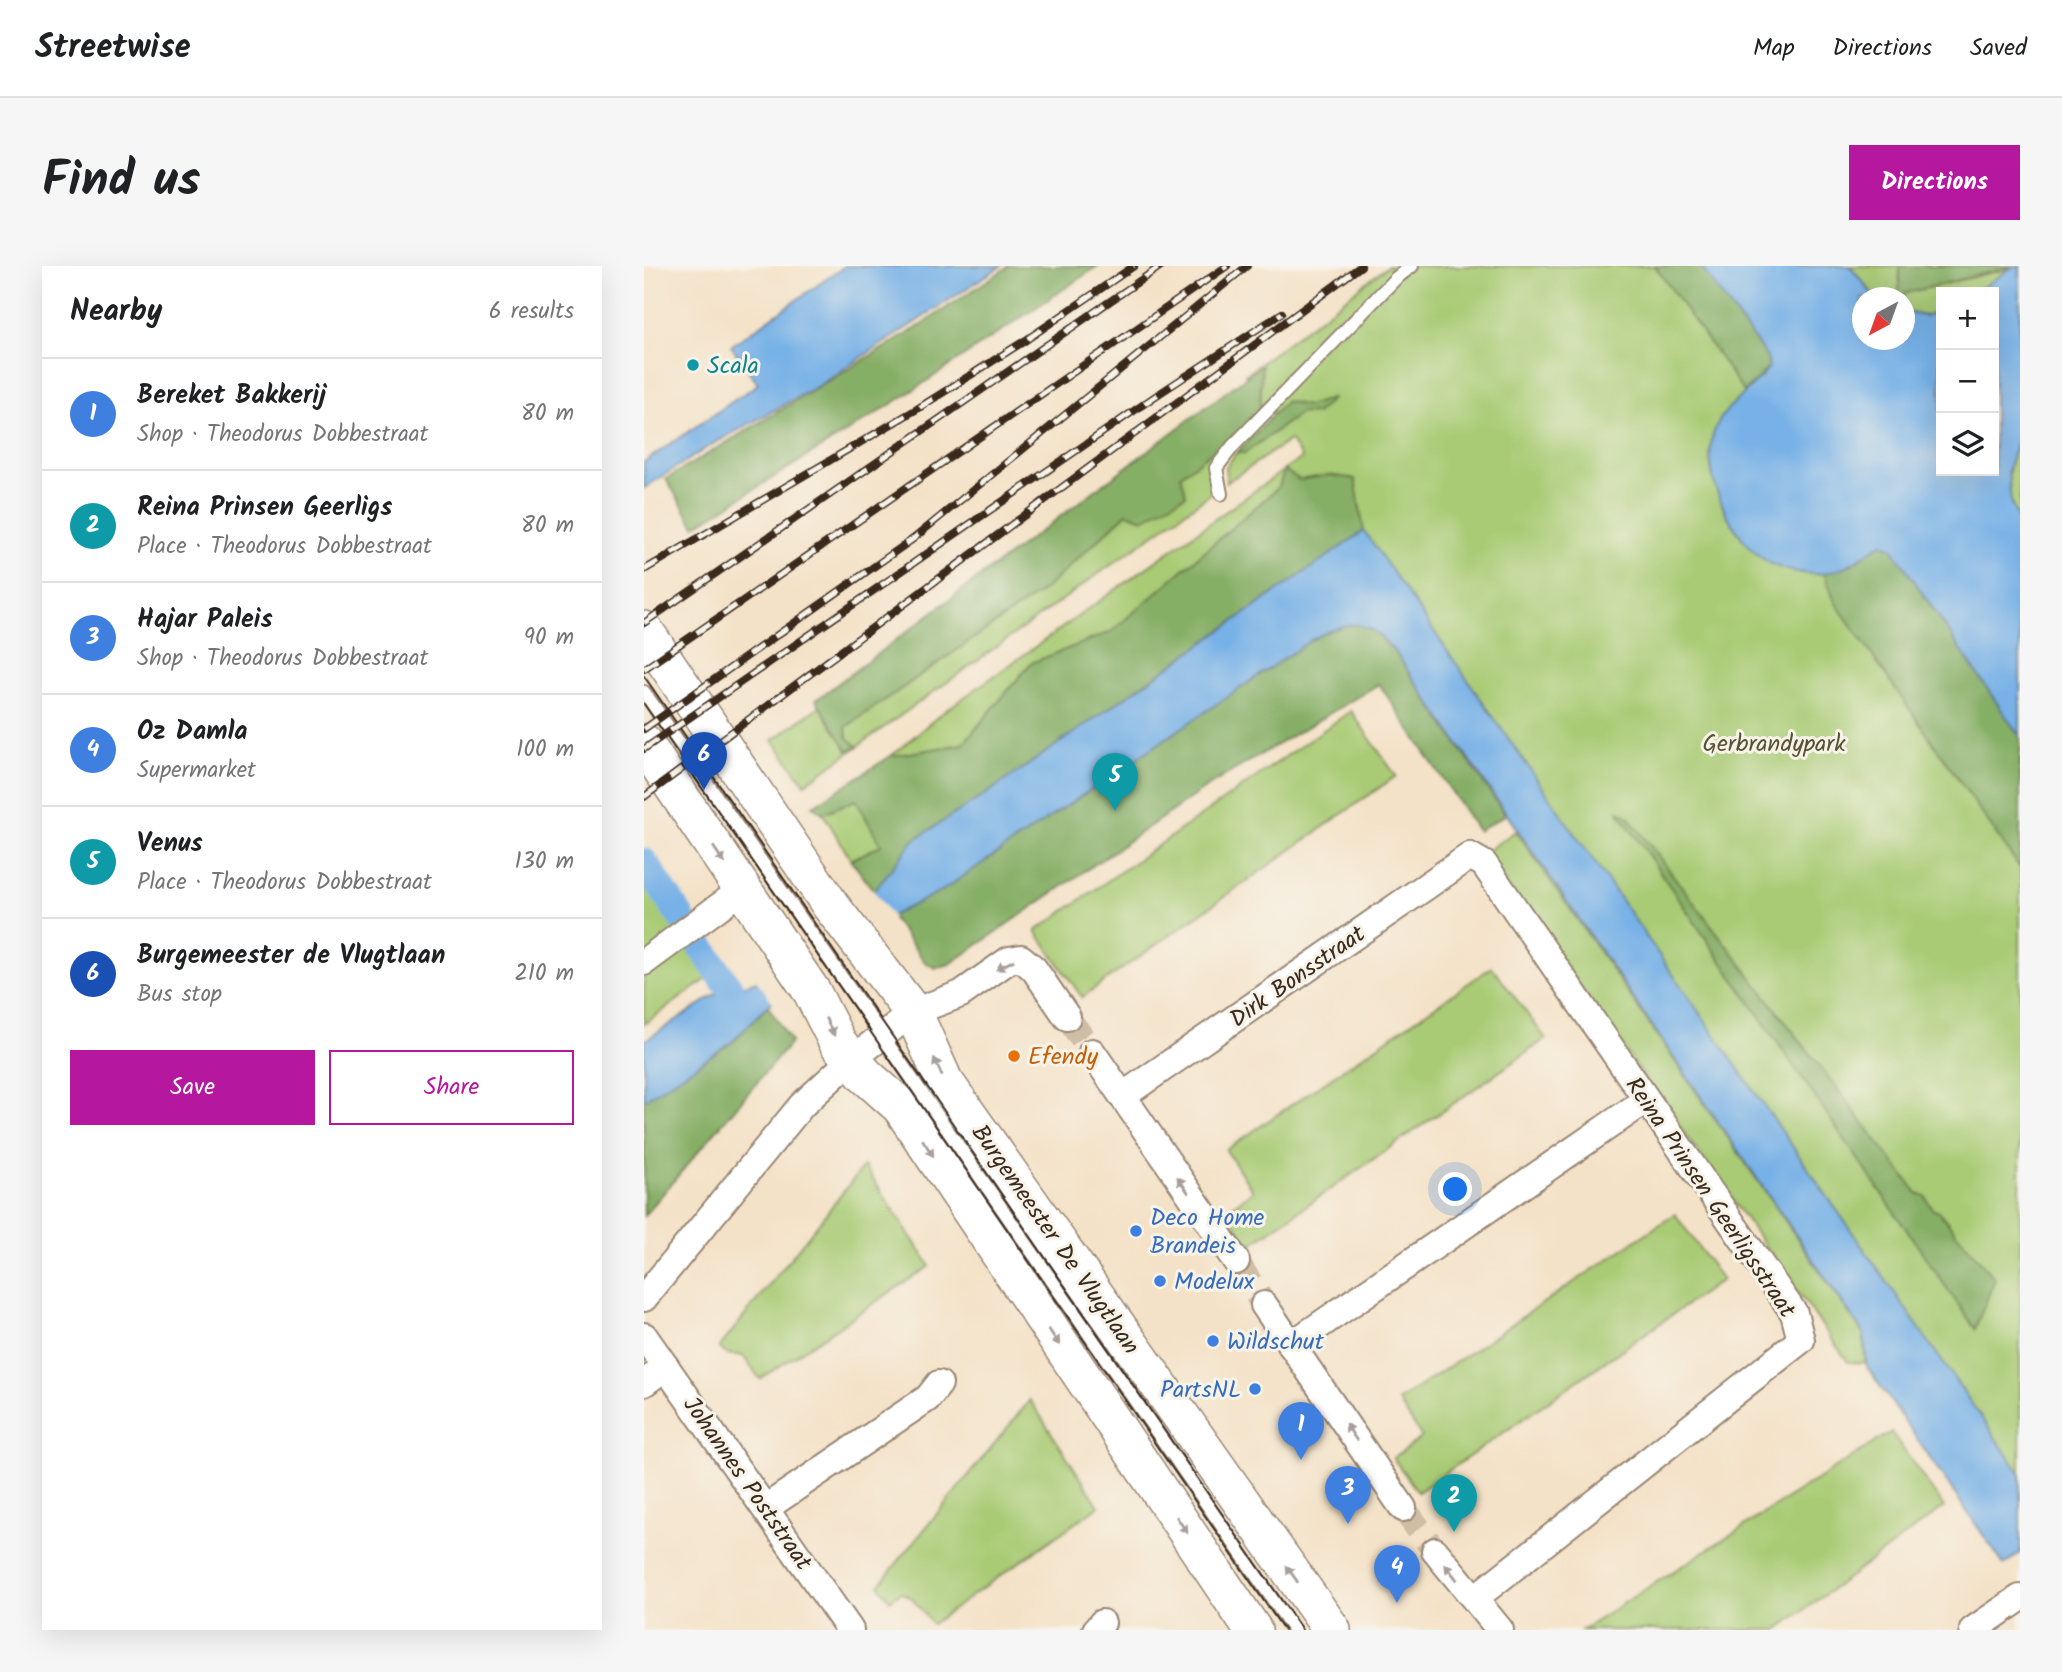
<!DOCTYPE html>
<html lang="en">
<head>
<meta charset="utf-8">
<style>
	body { margin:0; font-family:Kalam,sans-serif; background:#f6f6f6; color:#202124 }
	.controls { position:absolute; right:21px; top:21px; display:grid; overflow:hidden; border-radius:0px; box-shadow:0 7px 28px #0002 }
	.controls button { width:63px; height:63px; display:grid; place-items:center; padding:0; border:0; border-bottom:2px solid #e0e0e0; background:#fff; color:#202124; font:35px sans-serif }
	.compass { position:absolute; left:1208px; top:21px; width:63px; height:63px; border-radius:50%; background:#fff; box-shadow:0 7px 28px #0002; rotate:221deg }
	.you { position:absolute; left:812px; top:924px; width:24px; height:24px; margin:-18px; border:5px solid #fff; border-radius:50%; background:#1a73e8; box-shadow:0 0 0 10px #1a73e833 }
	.badge { display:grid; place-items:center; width:46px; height:46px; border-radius:50%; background:#b5179e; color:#fff; font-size:23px; font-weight:700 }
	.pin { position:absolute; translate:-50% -58px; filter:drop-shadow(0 2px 4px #0008) }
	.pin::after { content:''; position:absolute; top:37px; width:24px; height:21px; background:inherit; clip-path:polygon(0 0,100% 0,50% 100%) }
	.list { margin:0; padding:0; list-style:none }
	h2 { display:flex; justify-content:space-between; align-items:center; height:91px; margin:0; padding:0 28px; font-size:30px }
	h2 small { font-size:23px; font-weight:400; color:#757577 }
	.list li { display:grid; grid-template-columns:46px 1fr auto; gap:21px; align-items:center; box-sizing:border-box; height:112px; padding:0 28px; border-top:2px solid #e0e0e0 }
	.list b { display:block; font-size:26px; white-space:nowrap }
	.list p { margin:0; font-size:23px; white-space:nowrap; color:#757577 }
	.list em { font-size:23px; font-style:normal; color:#757577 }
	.actions { display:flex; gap:14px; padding:21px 28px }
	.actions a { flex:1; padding:16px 0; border:2px solid #b5179e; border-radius:0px; text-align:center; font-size:24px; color:#b5179e }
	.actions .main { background:#b5179e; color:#fff }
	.icon { flex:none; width:38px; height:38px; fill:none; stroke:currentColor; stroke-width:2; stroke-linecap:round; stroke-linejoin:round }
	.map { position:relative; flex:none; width:1376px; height:1364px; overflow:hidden; border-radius:0px }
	header { display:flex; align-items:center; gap:42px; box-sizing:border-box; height:98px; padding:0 35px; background:#fff; border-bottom:2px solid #e0e0e0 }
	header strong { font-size:33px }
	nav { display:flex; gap:38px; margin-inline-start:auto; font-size:24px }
	.intro { display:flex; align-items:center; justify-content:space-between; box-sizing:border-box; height:168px; padding:0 42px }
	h1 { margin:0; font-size:49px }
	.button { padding:18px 32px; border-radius:0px; background:#b5179e; color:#fff; font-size:24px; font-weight:700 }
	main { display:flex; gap:42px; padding:0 42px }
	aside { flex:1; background:#fff; border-radius:0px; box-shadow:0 7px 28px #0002 }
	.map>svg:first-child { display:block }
	.green { fill:#a9cb74; stroke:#727a49; stroke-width:2 }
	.forest { fill:#86af66; stroke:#606c42; stroke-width:2 }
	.water { fill:#77b1e7; stroke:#596e82; stroke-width:2 }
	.pier { fill:#f4e2c8 }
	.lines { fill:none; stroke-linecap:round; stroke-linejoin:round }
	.canal { stroke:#77b1e7; stroke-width:28 }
	.street-tunnel { stroke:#cfbda6; stroke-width:26; stroke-dasharray:26 13; stroke-linecap:butt }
	.lane-casing { stroke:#988673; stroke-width:16 }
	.street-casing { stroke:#988673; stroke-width:30 }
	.secondary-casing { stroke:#988673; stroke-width:40 }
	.lane { stroke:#fff; stroke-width:12 }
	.street { stroke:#fff; stroke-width:26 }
	.secondary { stroke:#fff; stroke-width:37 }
	.tram { stroke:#3b2a1e; stroke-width:2 }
	.rail-casing { stroke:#3b2a1e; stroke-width:8 }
	.rail { stroke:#f7f3e8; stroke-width:5; stroke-dasharray:16; stroke-linecap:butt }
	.oneway { fill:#a79f9a }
	.culture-dot { fill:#0f9aa8; stroke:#f7f3e8; stroke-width:2.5 }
	.food-dot { fill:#e8710a; stroke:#f7f3e8; stroke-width:2.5 }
	.shop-dot { fill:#3f7fe0; stroke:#f7f3e8; stroke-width:2.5 }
	.labels { text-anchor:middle; stroke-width:6; stroke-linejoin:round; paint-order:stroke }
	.culture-label { font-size:24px; fill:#0d838f; stroke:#f7f3e8; text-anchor:start }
	.park-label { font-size:24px; fill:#565234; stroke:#f7f3e8 }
	.street-label { font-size:24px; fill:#3b2a1e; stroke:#f7f3e8 }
	.food-label { font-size:24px; fill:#c56008; stroke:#f7f3e8; text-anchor:start }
	.shop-label { font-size:24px; fill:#366cbe; stroke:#f7f3e8; text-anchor:start }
</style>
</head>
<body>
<header>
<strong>Streetwise</strong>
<nav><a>Map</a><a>Directions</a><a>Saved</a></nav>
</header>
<div class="intro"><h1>Find us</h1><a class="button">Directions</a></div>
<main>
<aside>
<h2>Nearby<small>6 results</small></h2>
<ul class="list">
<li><span class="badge" style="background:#3f7fe0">1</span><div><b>Bereket Bakkerij</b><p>Shop · Theodorus Dobbestraat</p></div><em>80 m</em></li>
<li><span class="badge" style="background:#0f9aa8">2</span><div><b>Reina Prinsen Geerligs</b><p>Place · Theodorus Dobbestraat</p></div><em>80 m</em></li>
<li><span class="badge" style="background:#3f7fe0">3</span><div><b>Hajar Paleis</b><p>Shop · Theodorus Dobbestraat</p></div><em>90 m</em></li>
<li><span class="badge" style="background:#3f7fe0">4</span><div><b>Oz Damla</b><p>Supermarket</p></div><em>100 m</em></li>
<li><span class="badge" style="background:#0f9aa8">5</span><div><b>Venus</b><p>Place · Theodorus Dobbestraat</p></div><em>130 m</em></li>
<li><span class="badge" style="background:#1a4fb4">6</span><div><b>Burgemeester de Vlugtlaan</b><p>Bus stop</p></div><em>210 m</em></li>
</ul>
<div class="actions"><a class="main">Save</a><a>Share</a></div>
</aside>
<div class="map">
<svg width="1376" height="1364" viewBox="0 0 1376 1364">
	<rect width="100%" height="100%" fill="#f7f3e8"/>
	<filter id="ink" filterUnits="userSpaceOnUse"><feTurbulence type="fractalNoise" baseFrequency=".0143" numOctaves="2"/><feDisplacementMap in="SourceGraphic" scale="14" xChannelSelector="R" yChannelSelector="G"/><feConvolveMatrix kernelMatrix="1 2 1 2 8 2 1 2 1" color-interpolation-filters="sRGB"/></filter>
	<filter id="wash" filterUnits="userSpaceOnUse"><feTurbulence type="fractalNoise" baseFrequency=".00686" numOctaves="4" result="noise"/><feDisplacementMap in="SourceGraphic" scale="28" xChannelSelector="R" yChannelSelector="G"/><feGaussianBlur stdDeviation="1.57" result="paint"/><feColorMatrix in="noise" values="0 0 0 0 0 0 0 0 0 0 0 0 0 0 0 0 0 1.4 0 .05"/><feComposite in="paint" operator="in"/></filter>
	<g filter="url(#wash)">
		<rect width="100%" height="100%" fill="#f4e2c8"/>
		<g class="green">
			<polygon points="744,0 1065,0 1376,431 1376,1227 1111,855 672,211 656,214 640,205 635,221 467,366 387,397 319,478 247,490 298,447 640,204 658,192 646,174 583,216 581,202 592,187 601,186 637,161 622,138 616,144 616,130 601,109"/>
			<polygon points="1206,0 1256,0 1255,29 1367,2 1332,26 1297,26 1297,45 1281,50 1261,46 1260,32 1231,31"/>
			<polygon points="606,157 566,201 566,228 161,518 129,474 176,440 204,484 213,481 203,471 202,461 401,323 483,247"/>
			<path d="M1376 166V258C1358 227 1363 198 1376 166Z"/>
			<polygon points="707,445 752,510 438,731 392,665"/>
			<polygon points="212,534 238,579 207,594 179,547"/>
			<polygon points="872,565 1220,1069 1221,1097 1204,1096 840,587"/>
			<polygon points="0,604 70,708 0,758"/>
			<polygon points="848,701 902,773 606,979 582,945 609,925 582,884"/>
			<polygon points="220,900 286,1000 116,1113 99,1090 83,1088 75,1082"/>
			<polygon points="1031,948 1078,1014 774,1226 749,1192 778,1171 754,1135"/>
			<polygon points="386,1134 455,1240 288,1358 268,1332 257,1326 246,1334 235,1319"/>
			<polygon points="1247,1166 1300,1241 1133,1364 938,1364"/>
		</g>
		<g class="forest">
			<polygon points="365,0 454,0 262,129 51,260 22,213 271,63"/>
			<polygon points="1011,0 1056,0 1123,91 1125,101 1100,126"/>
			<polygon points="1256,0 1370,0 1255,29"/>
			<polygon points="618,99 616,144 606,157 537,209 542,229 499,253 483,247 401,323 202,461 203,471 214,481 204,485 172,434"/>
			<polygon points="689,132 672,148 657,147 601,187 592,187 642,135 663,140"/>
			<polygon points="640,204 656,214 685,209 711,213 720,265 345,526 270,574 230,625 207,594 237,579 212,534 179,547 169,540 247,490 319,478 387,397 467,366 635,221"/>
			<polygon points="1238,277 1248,282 1376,471 1376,602 1191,336 1180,307 1208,298"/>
			<path d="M706 357C729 360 739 372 754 390L861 549 834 565 735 418 564 520 306 698 291 702 281 696 247 650 299 624 667 374 694 359Z"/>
			<polygon points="974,545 982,548 1273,927 1281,930 1288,943 1295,946 1351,1013 1331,1063"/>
			<polygon points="124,740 147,776 0,950 0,834 88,776"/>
		</g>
		<g class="water">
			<polygon points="201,0 357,0 177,118 64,181 0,222 0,196 114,118 87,80"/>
			<path d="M1056 0H1206L1231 31 1218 32V74H1260L1261 46 1281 50 1297 45V205H1350V26H1332L1370 0H1376V166L1364 205 1367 237 1376 258V471L1248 282 1238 277C1220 290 1204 302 1182 307 1165 310 1139 305 1124 296 1088 275 1052 202 1072 161 1083 136 1111 123 1125 101L1123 91Z"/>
			<path d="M720 265 1376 1207V1287L1360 1299 1223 1101 1220 1068 754 390C723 352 709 351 667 374L299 624 247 650 128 735 88 776 0 834V775L71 729 113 715 230 625 270 574 345 526Z"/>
		</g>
		<polygon class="pier" points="228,622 249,652 130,738 111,712"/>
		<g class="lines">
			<g class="canal">
				<polyline points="0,596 37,651"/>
				<polyline points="54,676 92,732"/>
			</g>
		</g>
	</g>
	<g filter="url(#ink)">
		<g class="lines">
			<g class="street-tunnel">
				<polyline points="423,751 448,786"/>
				<polyline points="592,995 620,1039"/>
				<polyline points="759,1242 791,1285"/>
			</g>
			<g class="lane-casing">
				<g id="lane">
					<polyline points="577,228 572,202 589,180 752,12 768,0"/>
					<polyline points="0,426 650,1364"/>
				</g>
			</g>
			<g class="street-casing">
				<g id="street">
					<polyline points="0,696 99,623"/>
					<polyline points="448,786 592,995"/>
					<polyline points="480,829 826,590 840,598 1150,1047 1157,1074 831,1332"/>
					<polyline points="0,1032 158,839 207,794 269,746 317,728 365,694 377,692 390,703 423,751"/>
					<polyline points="620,1039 759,1242"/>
					<polyline points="0,1070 206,1364"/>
					<polyline points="647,1079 1002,834"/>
					<polyline points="0,1117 22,1101"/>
					<polyline points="123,1241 284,1132 295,1118"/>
					<polyline points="791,1285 856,1364"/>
					<polyline points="452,1364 458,1357"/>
					<polyline points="1329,1364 1376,1332"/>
				</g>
			</g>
			<g class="secondary-casing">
				<g id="secondary">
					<polyline points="0,364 187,640 269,746 300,815 688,1364"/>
					<polyline points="0,477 168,726 194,777 221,809 257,841 609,1364"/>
				</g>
			</g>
			<use href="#lane" class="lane"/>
			<use href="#street" class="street"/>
			<use href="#secondary" class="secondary"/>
			<g class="tram">
				<polyline points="0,410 658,1364"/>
				<polyline points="0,438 640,1364"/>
			</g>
			<g class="rail-casing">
				<g id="rail">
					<polyline points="0,304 273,143 382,74 490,0"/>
					<polyline points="0,357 517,0"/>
					<polyline points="0,403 583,0"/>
					<polyline points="0,463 269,273 603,0"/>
					<polyline points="0,483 510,131 638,47"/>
					<polyline points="0,531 717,0"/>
				</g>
			</g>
			<use href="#rail" class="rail"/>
		</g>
		<defs><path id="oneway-solid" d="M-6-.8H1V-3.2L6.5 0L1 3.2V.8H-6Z" transform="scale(1.75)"/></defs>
		<g class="oneway">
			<use href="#oneway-solid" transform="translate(75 589) rotate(56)"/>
			<use href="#oneway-solid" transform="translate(361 699) rotate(151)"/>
			<use href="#oneway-solid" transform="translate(186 761) rotate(63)"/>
			<use href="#oneway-solid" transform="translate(294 801) rotate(-114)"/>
			<use href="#oneway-solid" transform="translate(284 882) rotate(57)"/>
			<use href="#oneway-solid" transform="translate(539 919) rotate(-125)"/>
			<use href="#oneway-solid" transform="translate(410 1071) rotate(56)"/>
			<use href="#oneway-solid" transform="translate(707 1166) rotate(-124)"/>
			<use href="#oneway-solid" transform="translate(538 1259) rotate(56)"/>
			<use href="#oneway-solid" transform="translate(807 1306) rotate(-127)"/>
			<use href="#oneway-solid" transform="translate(648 1308) rotate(-125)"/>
		</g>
	</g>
	<circle class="culture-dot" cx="49" cy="99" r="7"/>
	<circle class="food-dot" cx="370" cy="790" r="7"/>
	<g class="shop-dot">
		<circle cx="492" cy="965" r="7"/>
		<circle cx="516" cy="1015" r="7"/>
		<circle cx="569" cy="1075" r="7"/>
		<circle cx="611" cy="1123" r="7"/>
	</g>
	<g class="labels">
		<g class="culture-label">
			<text x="63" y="107">Scala</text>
		</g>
		<g class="park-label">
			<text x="1130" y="485">Gerbrandypark</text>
		</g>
		<g class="street-label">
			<text transform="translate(653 710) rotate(-35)" y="8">Dirk Bonsstraat</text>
			<text transform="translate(1067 931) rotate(56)" y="8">Reina Prinsen Geerligsstraat</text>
			<text transform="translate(412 973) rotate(55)" y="8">Burgemeester De Vlugtlaan</text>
			<text transform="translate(104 1217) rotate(55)" y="8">Johannes Poststraat</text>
		</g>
		<g class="food-label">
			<text x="384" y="798">Efendy</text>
		</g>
		<g class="shop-label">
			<text x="506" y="959">Deco Home<tspan x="506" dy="28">Brandeis</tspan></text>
			<text x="530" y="1023">Modelux</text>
			<text x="583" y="1083">Wildschut</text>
			<text x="597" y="1131" text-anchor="end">PartsNL</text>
		</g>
	</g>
</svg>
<div class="controls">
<button>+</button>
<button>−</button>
<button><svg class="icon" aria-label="layers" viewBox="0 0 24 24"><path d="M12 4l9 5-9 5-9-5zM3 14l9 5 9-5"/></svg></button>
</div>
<svg class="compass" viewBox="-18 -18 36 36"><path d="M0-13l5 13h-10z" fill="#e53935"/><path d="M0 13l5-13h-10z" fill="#757577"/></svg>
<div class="you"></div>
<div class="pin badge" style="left:657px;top:1194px;background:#3f7fe0">1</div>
<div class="pin badge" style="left:810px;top:1266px;background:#0f9aa8">2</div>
<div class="pin badge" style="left:704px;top:1258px;background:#3f7fe0">3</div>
<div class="pin badge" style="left:753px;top:1337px;background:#3f7fe0">4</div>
<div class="pin badge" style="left:471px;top:545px;background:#0f9aa8">5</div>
<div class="pin badge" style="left:60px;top:524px;background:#1a4fb4">6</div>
</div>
</main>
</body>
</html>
